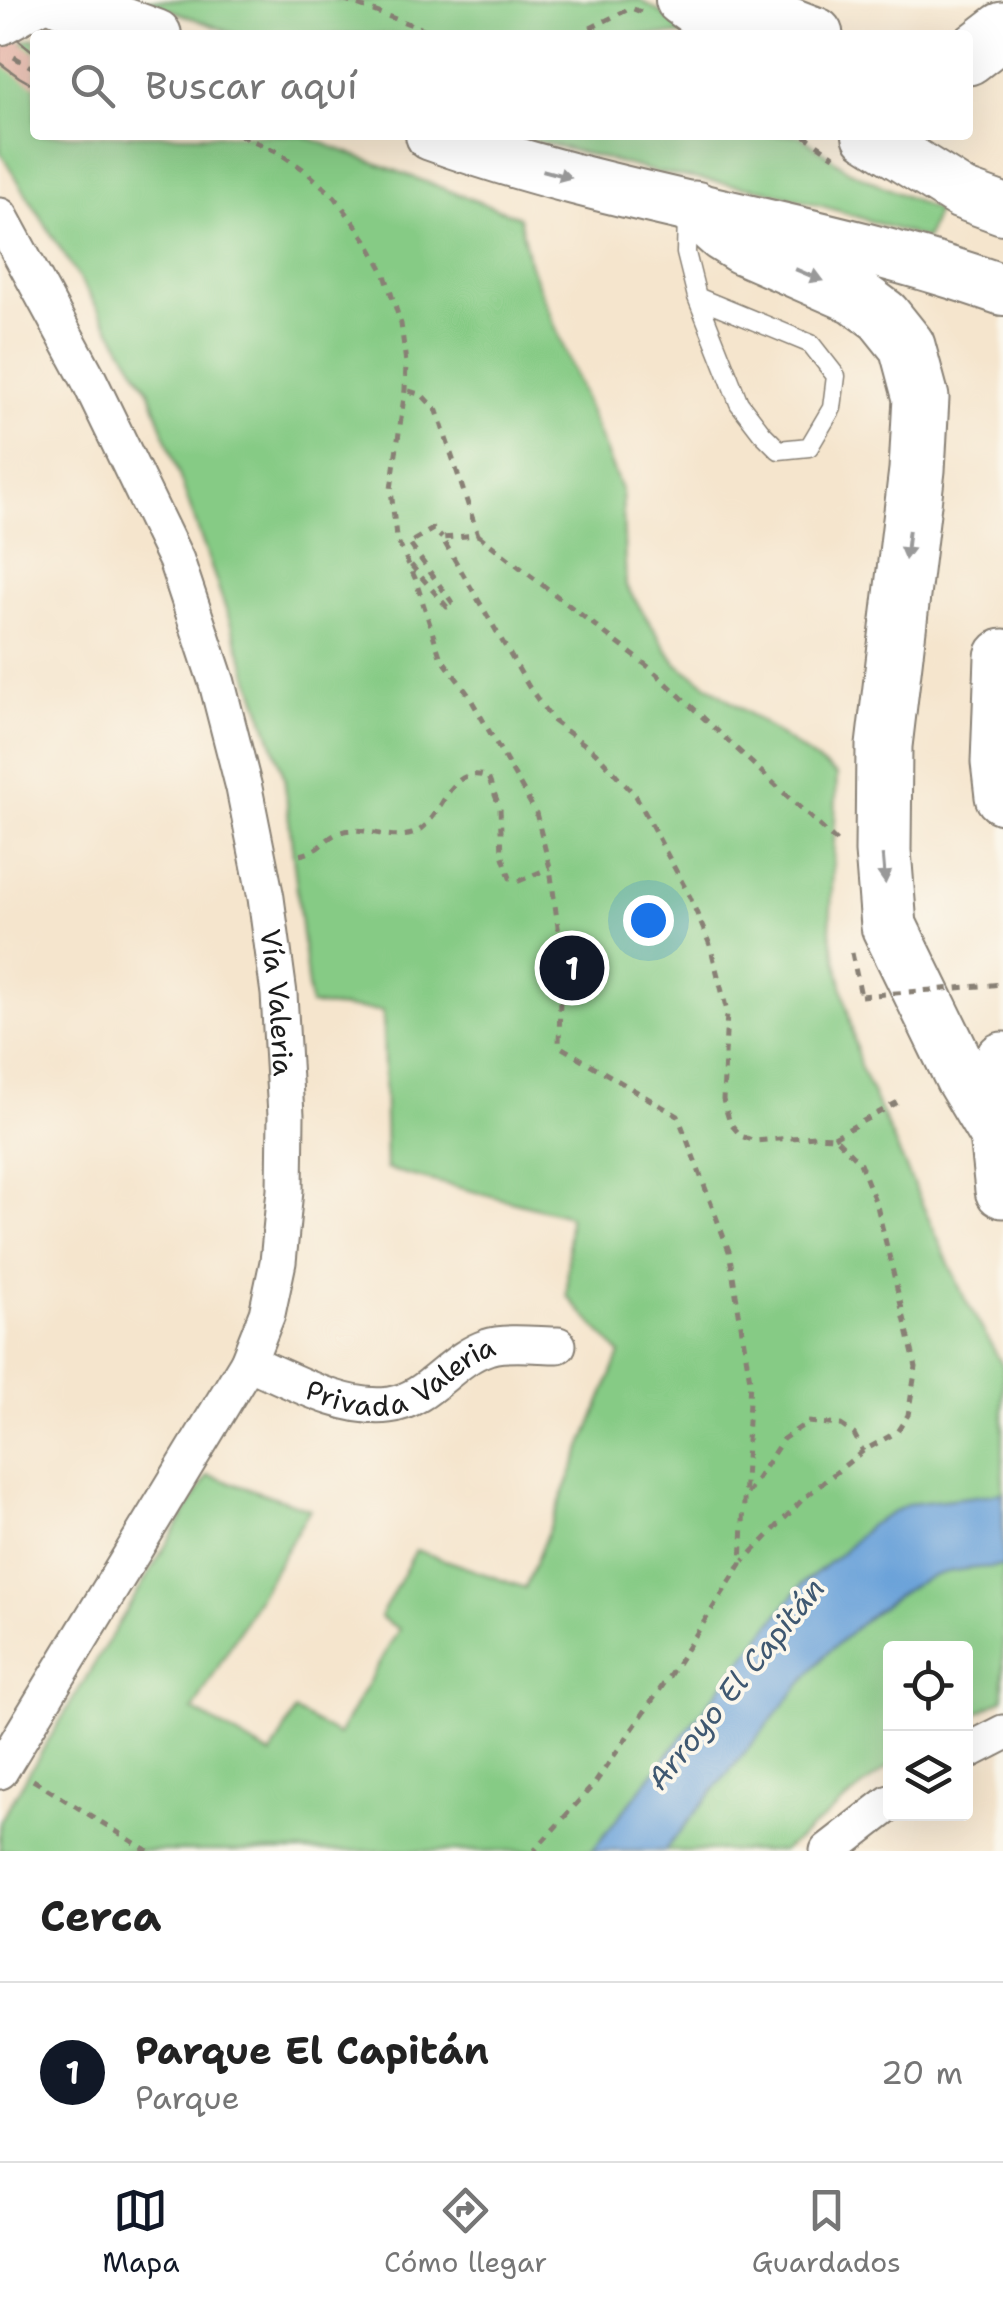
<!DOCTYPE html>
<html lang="es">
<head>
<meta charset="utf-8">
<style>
	body { margin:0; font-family:"Shantell Sans",sans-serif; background:#f6f6f6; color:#222 }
	.controls { position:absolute; right:30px; bottom:30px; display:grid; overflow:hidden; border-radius:10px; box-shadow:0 10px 40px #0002 }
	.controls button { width:90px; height:90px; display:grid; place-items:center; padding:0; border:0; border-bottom:2px solid #e0e0e0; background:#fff; color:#222; font:50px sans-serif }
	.you { position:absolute; left:648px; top:920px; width:35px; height:35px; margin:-25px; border:8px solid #fff; border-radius:50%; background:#1a73e8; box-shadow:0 0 0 15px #1a73e833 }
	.badge { display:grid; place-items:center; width:65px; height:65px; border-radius:50%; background:#111827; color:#fff; font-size:32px; font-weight:700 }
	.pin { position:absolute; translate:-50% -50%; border:5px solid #fff; box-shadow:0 2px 10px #0006 }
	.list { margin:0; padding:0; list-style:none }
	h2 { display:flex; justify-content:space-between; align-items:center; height:130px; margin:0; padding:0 40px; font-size:42px }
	h2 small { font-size:32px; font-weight:400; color:#767676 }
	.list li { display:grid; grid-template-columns:65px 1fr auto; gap:30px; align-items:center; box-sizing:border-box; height:180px; padding:0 40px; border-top:2px solid #e0e0e0 }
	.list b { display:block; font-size:38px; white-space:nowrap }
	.list p { margin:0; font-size:32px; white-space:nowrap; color:#767676 }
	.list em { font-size:32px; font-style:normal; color:#767676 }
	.icon { flex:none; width:55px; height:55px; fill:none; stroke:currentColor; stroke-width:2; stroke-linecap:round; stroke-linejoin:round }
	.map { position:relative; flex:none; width:1003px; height:1851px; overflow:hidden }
	.search { position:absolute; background:#fff; box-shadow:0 10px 40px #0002; left:30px; right:30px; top:30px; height:110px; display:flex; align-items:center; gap:25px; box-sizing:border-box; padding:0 35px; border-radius:10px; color:#767676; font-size:38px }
	.sheet { height:310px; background:#fff }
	nav { display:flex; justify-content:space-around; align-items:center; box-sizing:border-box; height:140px; border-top:2px solid #e0e0e0; background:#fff; font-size:28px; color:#767676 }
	nav a { display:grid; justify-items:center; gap:5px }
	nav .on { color:#111827 }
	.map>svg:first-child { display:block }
	.green { fill:#86cb85; stroke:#517450; stroke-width:2.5 }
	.water { fill:#6aa2d9; stroke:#435f7a; stroke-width:2.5 }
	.building { fill:#e3ac9e }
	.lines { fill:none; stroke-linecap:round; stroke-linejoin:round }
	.service-casing { stroke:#888074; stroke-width:21 }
	.minor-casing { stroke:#888074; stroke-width:39 }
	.tertiary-casing { stroke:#888074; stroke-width:49 }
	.secondary-casing { stroke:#888074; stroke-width:54 }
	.primary-casing { stroke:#888074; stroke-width:59 }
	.path { stroke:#888074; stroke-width:5; stroke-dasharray:8 8; stroke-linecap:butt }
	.service { stroke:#fff; stroke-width:18 }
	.minor { stroke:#fff; stroke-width:35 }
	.tertiary { stroke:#fff; stroke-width:45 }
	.secondary { stroke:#fff; stroke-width:50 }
	.primary { stroke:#fff; stroke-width:55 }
	.path-bridge { stroke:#888074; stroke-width:5; stroke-dasharray:8 8; stroke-linecap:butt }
	.oneway { fill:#999 }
	.labels { text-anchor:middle; stroke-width:8; stroke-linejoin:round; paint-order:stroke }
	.street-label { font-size:28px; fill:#1c1c1c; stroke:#fbf7ec }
	.water-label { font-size:30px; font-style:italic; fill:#3f5871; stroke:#fbf7ec }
</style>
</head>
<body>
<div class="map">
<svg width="1003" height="1851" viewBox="0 0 1003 1851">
	<rect width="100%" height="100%" fill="#fbf7ec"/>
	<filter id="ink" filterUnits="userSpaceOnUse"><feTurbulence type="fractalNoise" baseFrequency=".01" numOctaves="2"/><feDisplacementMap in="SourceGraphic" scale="20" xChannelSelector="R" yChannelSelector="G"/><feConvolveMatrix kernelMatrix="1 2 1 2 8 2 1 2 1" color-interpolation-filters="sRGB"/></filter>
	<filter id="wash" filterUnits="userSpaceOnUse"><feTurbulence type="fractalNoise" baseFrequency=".0048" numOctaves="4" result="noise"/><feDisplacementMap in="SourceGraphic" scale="40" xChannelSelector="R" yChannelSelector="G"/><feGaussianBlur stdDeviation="2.25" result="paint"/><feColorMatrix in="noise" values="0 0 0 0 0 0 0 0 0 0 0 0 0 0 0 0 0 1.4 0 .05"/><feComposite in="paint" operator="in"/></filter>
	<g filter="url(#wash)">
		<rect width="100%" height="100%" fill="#f5e5cd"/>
		<g class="green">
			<polygon points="145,0 640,0 660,12 688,35 237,35"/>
			<polygon points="35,38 35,135 301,135 519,217 529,262 622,492 626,586 676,663 837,775 830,931 860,1066 964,1297 1003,1366 1003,1699 966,1719 966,1648 890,1648 890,1765 783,1851 0,1851 0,1821 208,1475 310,1509 193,1710 271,1755 295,1711 338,1735 399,1629 380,1617 416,1550 525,1588 620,1354 567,1296 569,1216 386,1169 383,1011 310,1005 284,776 150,392 0,152 0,56 22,42"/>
			<polygon points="514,135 799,135 848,170 937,211 926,239 836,210 765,190 655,172"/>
		</g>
		<path class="water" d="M1003 1493V1566C982 1568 960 1568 940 1574 904 1584 852 1630 824 1656L664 1851H592L803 1583 839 1555 870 1525 909 1504Z"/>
		<g id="blocks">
			<polygon class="building" points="0,25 35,53 35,86 19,77 0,63"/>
		</g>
	</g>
	<g filter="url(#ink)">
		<use href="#blocks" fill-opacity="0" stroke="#888074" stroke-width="2.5"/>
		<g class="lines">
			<g class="service-casing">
				<polyline id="service" points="687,218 686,253 697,297 739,403 762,433 779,450 809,447 832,408 836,376 811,344 697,297"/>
			</g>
			<g class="minor-casing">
				<g id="minor">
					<path id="s1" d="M0 216 88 378 176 560 217 683 244 788 266 898 279 994 286 1115 285 1190 278 1262 267 1314 248 1362 0 1771"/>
					<path id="s2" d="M248 1362C289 1379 344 1411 389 1405 429 1400 450 1359 488 1347 505 1341 539 1345 558 1345"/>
					<polyline points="966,1752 1003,1733"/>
					<polyline points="828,1851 890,1803"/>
				</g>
			</g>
			<g class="tertiary-casing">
				<polyline id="tertiary" points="0,22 40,0"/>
			</g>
			<g class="secondary-casing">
				<g id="secondary">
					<polyline points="60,0 156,35"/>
					<polyline points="681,0 730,35"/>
					<path d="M431 135C617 203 817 224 1003 290"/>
					<polyline points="868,135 962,194 1003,209"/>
				</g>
			</g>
			<g class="primary-casing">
				<g id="primary">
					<path d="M713 22C763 8 769 19 815 35"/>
					<polyline points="968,57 1003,30"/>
					<polyline points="695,209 723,234 742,246 856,296 883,316 907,346 921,398 917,470 884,746 883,851 889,926 963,1078 997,1135"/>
					<polyline points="1003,657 999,762 1003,796"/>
					<polyline points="1003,1060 997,1135 1003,1190"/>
				</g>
			</g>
			<g class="path">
				<polyline points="343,0 440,35"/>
				<polyline points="576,35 631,8 646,14"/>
				<polyline points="14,57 35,69"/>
				<polyline points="240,135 276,151 303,169 335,197 367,241 384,272 401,324 406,363 405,390 391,489 396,537 415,578 440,656 468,694 536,813 550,868 561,949 559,1046 678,1116 729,1251 750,1380 741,1564 670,1675 595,1783 534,1851"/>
				<polyline points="804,135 834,156"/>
				<polyline points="409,391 422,395 437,411 478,535 442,538 529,687 553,721 595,752 636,796 690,897 710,945 727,1011 723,1100 730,1123 741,1136 755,1141 815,1136 834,1137 860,1163 877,1206 916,1367 908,1415 897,1432 863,1451 804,1498 744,1561"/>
				<polyline points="478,535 650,668 840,845"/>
				<polyline points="411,565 447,607 454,605 409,543 433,529 442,538"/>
				<path d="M300 855C322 851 323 838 341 832 362 825 387 841 412 834 445 823 445 762 488 777L500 808 502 854 510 878 519 881 550 868"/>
				<polyline points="852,953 861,996"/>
				<polyline points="834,1137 898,1102"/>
				<polyline points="747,1494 783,1439 808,1422 841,1425 854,1434 863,1451"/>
				<polyline points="33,1780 148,1851"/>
			</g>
			<use href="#service" class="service"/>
			<use href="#minor" class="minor"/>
			<use href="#tertiary" class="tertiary"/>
			<use href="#secondary" class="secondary"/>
			<use href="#primary" class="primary"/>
			<polyline class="path-bridge" points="861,996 1003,984"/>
		</g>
		<defs><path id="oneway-solid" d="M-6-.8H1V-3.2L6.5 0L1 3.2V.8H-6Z" transform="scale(2.5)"/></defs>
		<g class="oneway">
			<use href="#oneway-solid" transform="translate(557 174) rotate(15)"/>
			<use href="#oneway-solid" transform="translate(809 275) rotate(23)"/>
			<use href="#oneway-solid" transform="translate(907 545) rotate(97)"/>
			<use href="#oneway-solid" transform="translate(884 869) rotate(85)"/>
		</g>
	</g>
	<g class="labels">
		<g class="street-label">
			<text dy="10" stroke="none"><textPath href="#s1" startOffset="842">Vía Valeria</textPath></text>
			<text dy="10" stroke="none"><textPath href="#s2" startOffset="168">Privada Valeria</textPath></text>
		</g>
		<g class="water-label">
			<text transform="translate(736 1684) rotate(-51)" y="10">Arroyo El Capitán</text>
		</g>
	</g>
</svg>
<div class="controls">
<button><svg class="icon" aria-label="locate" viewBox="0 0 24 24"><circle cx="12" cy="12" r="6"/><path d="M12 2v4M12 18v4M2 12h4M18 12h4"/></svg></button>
<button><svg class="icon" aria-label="layers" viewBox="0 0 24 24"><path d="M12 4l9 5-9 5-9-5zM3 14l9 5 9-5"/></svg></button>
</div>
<div class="you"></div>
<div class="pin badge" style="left:572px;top:968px">1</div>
<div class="search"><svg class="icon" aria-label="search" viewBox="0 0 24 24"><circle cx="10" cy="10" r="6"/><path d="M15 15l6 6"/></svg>Buscar aquí</div>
</div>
<section class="sheet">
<h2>Cerca<small></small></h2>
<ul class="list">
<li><span class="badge">1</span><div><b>Parque El Capitán</b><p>Parque</p></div><em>20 m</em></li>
</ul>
</section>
<nav>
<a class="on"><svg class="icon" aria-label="map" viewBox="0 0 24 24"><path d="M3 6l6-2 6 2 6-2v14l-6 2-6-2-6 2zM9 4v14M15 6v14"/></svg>Mapa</a>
<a><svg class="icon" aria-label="directions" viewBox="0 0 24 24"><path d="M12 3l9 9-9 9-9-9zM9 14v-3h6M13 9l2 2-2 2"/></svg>Cómo llegar</a>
<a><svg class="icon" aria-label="saved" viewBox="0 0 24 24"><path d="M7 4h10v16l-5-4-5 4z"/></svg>Guardados</a>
</nav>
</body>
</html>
